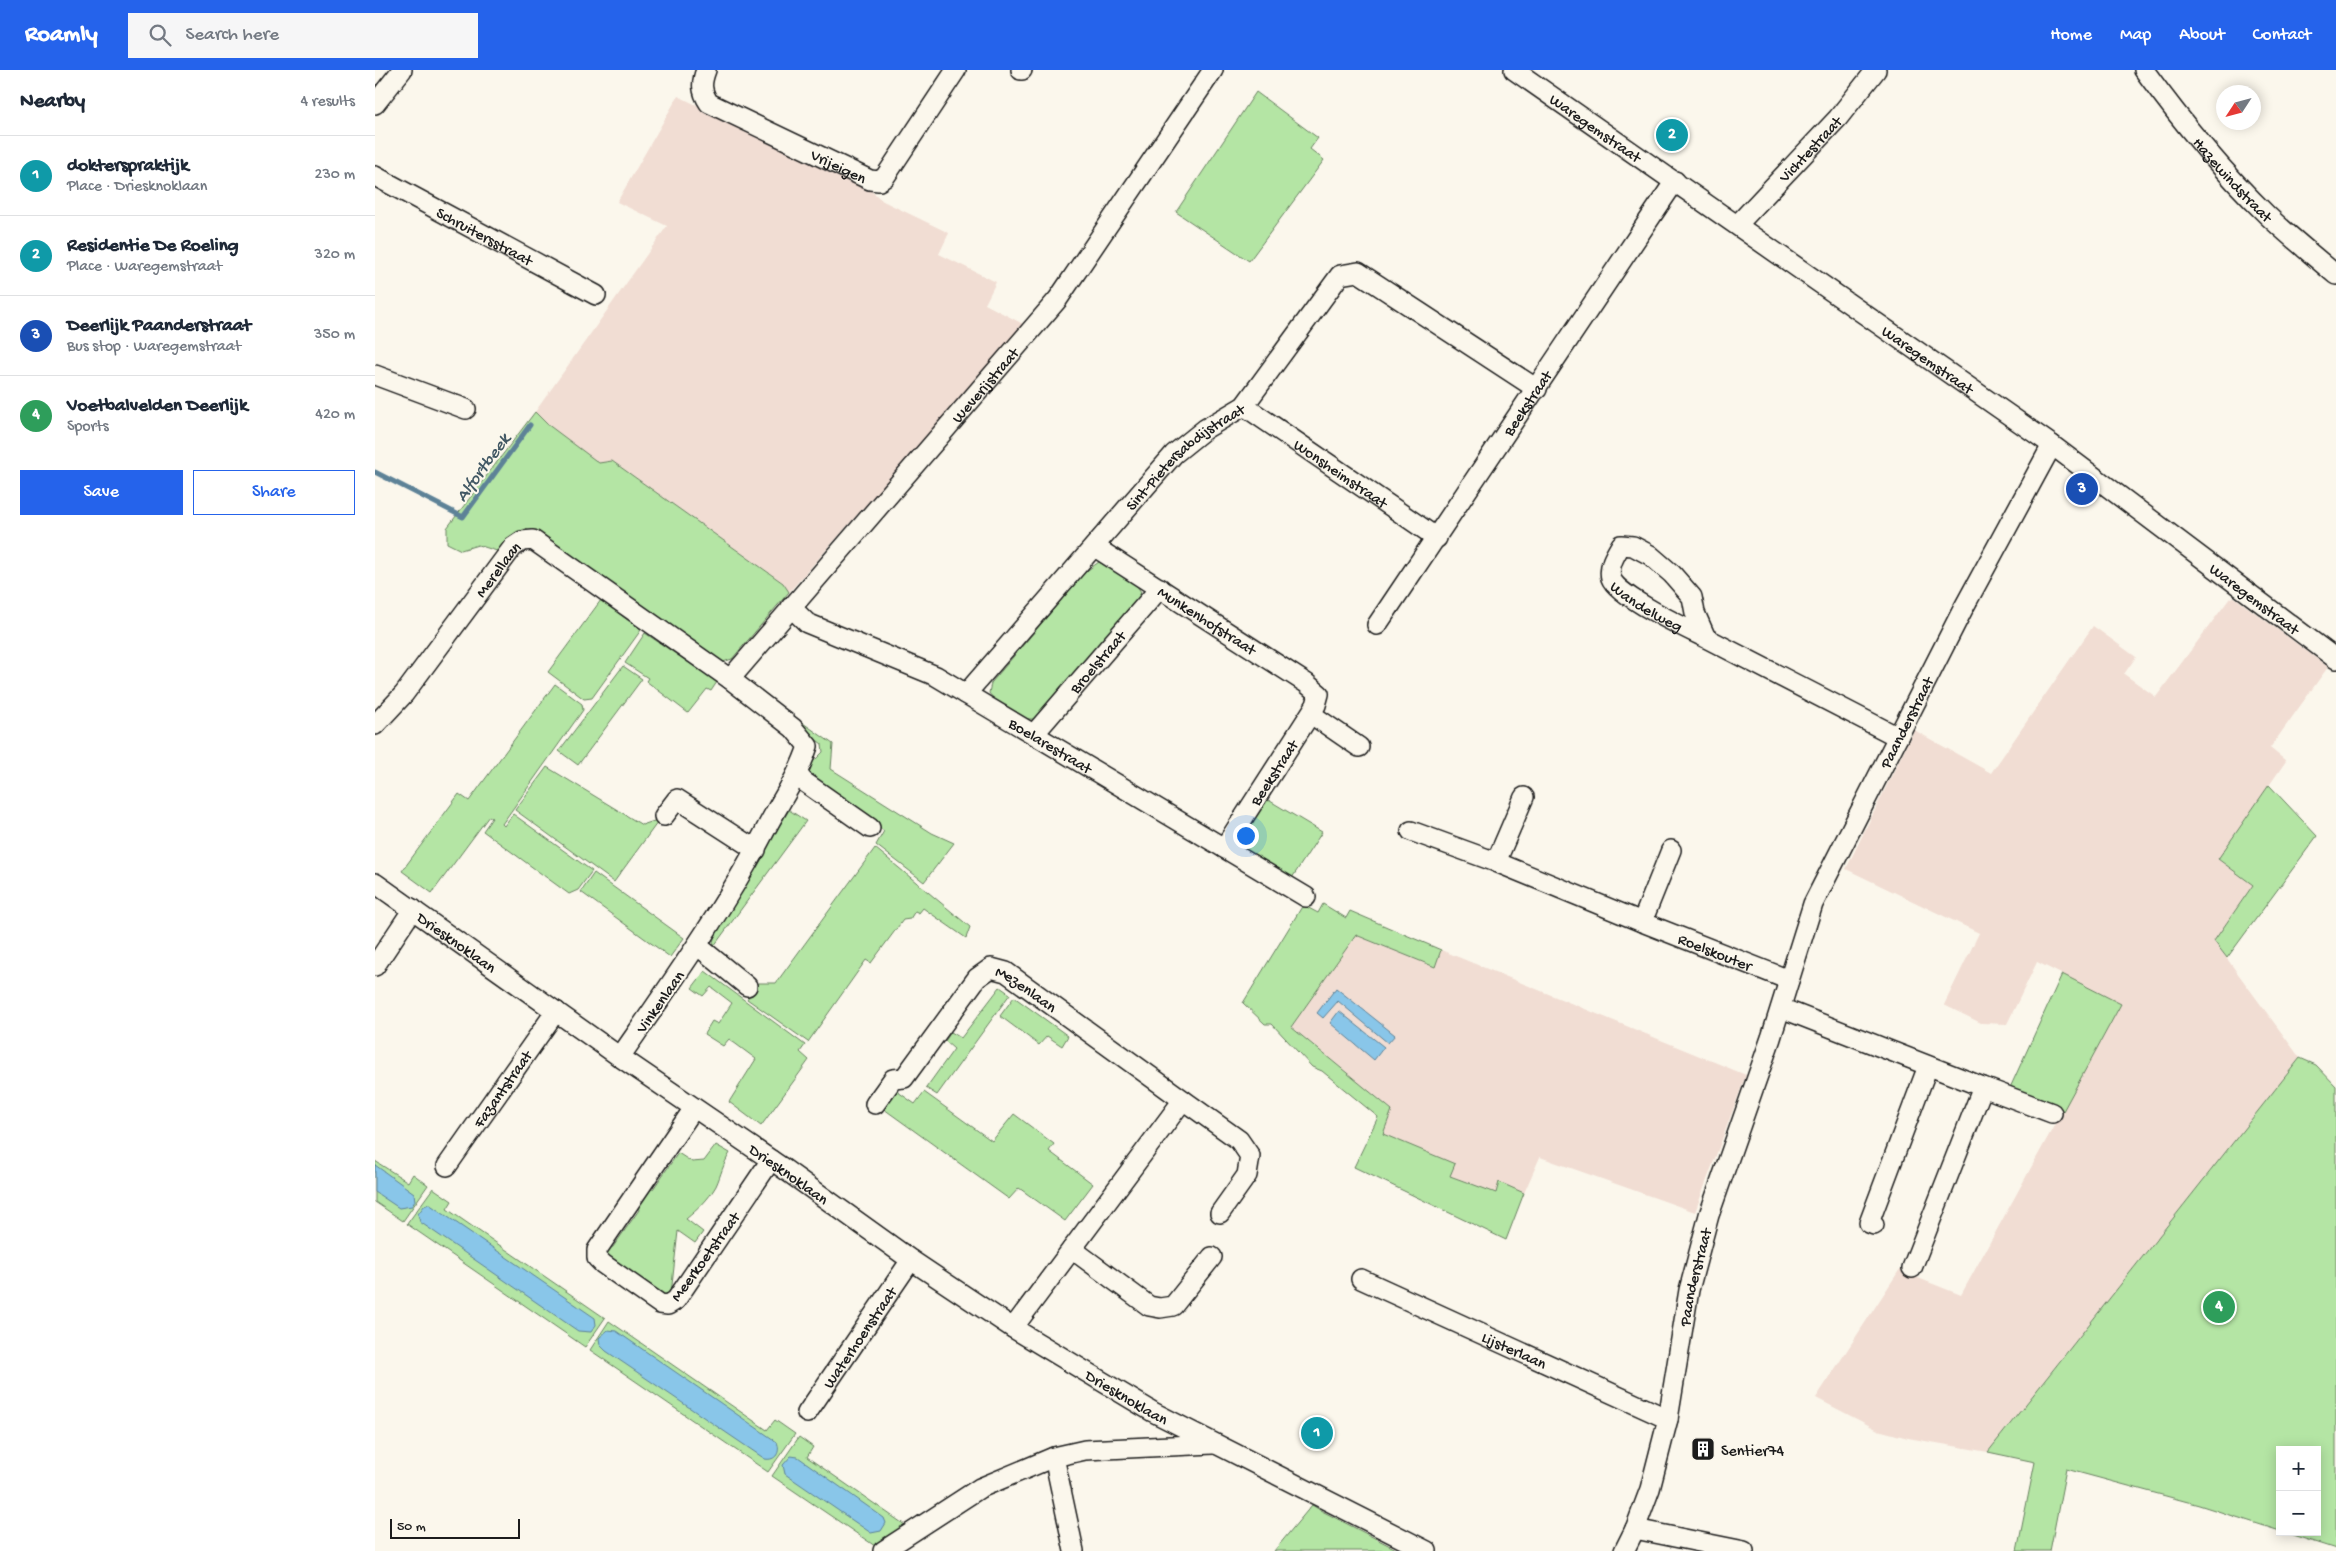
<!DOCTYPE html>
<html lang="en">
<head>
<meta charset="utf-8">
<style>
	body { margin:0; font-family:"Gochi Hand",sans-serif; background:#f6f6f7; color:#1f2937 }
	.controls { position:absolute; right:15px; bottom:15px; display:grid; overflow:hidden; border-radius:0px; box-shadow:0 2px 12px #0003 }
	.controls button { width:45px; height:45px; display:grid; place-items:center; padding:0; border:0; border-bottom:1px solid #e0e1e3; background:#fff; color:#1f2937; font:25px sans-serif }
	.compass { position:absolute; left:1841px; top:15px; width:45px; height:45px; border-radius:50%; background:#fff; box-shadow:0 2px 12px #0003; rotate:234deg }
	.scale { position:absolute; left:15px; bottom:12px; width:130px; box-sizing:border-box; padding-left:5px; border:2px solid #1c1c1c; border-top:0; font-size:14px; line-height:18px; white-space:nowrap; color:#1c1c1c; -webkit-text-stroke:4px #fbf7ec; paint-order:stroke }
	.you { position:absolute; left:870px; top:765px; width:18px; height:18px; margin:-12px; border:4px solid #fff; border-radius:50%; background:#1a73e8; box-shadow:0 0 0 8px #1a73e833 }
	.badge { display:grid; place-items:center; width:32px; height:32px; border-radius:50%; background:#2563eb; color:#fff; font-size:16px; font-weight:700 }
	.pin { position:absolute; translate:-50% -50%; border:2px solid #fff; box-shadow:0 1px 5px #0006 }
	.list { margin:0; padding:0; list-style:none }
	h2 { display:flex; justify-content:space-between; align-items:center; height:65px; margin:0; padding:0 20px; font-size:21px }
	h2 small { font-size:16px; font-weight:400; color:#747a83 }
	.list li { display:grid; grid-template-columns:32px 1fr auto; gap:15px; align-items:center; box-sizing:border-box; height:80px; padding:0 20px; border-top:1px solid #e0e1e3 }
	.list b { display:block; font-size:19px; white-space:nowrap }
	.list p { margin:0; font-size:16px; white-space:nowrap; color:#747a83 }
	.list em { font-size:16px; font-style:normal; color:#747a83 }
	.actions { display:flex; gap:10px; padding:15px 20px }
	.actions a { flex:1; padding:11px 0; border:1px solid #2563eb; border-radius:0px; text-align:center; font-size:18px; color:#2563eb }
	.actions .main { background:#2563eb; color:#fff }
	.icon { flex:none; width:28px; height:28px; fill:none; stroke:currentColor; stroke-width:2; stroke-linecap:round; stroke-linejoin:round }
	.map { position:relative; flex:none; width:1961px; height:1481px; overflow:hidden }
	header { display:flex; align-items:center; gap:30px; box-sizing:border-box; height:70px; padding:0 25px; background:#2563eb; color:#fff }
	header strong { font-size:24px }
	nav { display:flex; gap:28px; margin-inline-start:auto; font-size:18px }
	.search { width:350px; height:45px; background:#f6f6f7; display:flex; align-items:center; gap:12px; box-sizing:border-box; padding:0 18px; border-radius:0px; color:#747a83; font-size:19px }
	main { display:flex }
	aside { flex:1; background:#fff }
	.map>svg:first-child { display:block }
	.built { fill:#f1ddd3 }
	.green { fill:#b4e5a4; stroke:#688060 }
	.water { fill:#89c6e9; stroke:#5d8297 }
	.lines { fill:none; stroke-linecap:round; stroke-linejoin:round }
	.stream { stroke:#5d8297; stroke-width:5 }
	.minor-casing { stroke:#1c1c1c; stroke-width:22 }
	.minor { stroke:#fbf7ec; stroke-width:19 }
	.labels { text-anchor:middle; stroke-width:4; stroke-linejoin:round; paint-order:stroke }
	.street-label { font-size:16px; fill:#1c1c1c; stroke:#fbf7ec }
	.poi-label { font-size:16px; fill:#1c1c1c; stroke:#fbf7ec; text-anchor:start }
	.water-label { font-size:18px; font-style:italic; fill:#425864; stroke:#fbf7ec }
</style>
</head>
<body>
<header>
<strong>Roamly</strong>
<div class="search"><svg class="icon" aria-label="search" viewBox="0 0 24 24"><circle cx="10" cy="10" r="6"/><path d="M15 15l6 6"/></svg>Search here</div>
<nav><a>Home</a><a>Map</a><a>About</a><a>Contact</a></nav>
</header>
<main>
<aside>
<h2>Nearby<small>4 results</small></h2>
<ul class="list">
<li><span class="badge" style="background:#0f9aa8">1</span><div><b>dokterspraktijk</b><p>Place · Driesknoklaan</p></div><em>230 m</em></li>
<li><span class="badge" style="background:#0f9aa8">2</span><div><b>Residentie De Roeling</b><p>Place · Waregemstraat</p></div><em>320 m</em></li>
<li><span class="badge" style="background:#1a4fb4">3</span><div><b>Deerlijk Paanderstraat</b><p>Bus stop · Waregemstraat</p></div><em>350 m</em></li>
<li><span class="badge" style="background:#2e9e5b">4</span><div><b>Voetbalvelden Deerlijk</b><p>Sports</p></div><em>420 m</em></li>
</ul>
<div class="actions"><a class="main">Save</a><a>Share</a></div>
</aside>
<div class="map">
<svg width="1961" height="1481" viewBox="0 0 1961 1481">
	<rect width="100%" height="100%" fill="#fbf7ec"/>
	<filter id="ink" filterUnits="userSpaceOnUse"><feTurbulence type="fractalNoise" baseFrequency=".02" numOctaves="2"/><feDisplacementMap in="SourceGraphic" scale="10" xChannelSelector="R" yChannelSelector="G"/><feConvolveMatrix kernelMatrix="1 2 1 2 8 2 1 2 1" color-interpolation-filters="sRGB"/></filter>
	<g filter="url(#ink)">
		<g class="built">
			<polygon points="303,26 494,119 508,131 574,163 564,184 621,212 610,234 650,255 414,522 408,513 237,391 225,394 172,354 160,342 292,156 242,132"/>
			<polygon points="1859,527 1953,597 1895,678 1911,691 1843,789 1878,815 1839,871 1925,988 1613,1382 1533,1368 1503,1360 1441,1328 1525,1199 1538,1206 1586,1225 1746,934 1662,892 1632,954 1606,953 1569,935 1604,863 1471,799 1539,660 1616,703 1718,556 1761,587 1749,604 1781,627 1855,528"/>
			<polygon points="981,865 1060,897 1066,880 1371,1005 1320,1142 1165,1087 1149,1123 1124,1113 1121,1123 1075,1106 1080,1094 1008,1064 1017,1040 916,957"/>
		</g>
		<g class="green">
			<polygon points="881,22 943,68 935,79 949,90 874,191 801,142"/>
			<polygon points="160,342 172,354 224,393 237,391 408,513 414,522 357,589 345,593 151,459 142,462 125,482 103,475 86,480 72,473 72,458"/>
			<path d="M724 492 760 513 766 522 762 534 666 646C663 647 659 650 655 649 645 649 619 631 614 623L616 613 710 502Z"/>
			<polygon points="226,530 266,560 217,628 209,629 173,602"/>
			<polygon points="270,563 342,612 336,621 332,619 313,643 271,611 273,608 250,593"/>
			<polygon points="248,596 267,609 203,695 184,681"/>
			<polygon points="180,614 207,634 208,640 127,754 129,756 138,744 217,801 203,820 194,824 108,761 117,748 114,746 57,823 27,801 84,724 94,731"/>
			<polygon points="425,651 458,674 456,699 557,763 579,773 549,812 501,775 509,761 445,718 433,706 435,695 448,682 447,674 422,655"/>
			<polygon points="172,697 267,755 285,749 239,812 140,740"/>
			<polygon points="1894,715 1942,766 1852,888 1839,871 1878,815 1843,789"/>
			<path d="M890 728 947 762 915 811 867 780C865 759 879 745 890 728Z"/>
			<polygon points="414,740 431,751 339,876 338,872 341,862"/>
			<polygon points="500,778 595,857 591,868 548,838 544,843 540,841 535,849 528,850 496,893 491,890 433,972 372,929 383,913 401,913"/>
			<polygon points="219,803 309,868 295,887 206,822"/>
			<polygon points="948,834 971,848 975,841 1066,880 1060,897 981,865 916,957 1017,1040 1008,1064 1080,1094 1075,1106 1121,1123 1124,1112 1149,1123 1131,1170 979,1097 1003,1047 947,1001 937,997 897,954 890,954 868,933 928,835 943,843"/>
			<polygon points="330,901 430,975 425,982 434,990 386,1056 354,1032 381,989 354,969 348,976 329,964 337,951 343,954 357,933 336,917 328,926 317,918"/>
			<polygon points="1687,904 1746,934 1688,1041 1634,1020"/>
			<polygon points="625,917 635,924 562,1025 551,1018 579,979 570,971 576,962 586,968"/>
			<polygon points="639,927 693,966 687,976 672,966 664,975 625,946"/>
			<polygon points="1925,988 1941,995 1961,1016 1961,1479 1908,1462 1942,1462 1942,1380 1905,1380 1905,1461 1824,1435 1691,1399 1675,1481 1642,1481 1660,1392 1613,1382"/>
			<polygon points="516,1017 540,1034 549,1022 617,1071 639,1044 679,1074 674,1081 718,1114 690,1151 644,1118 634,1129 502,1034"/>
			<path d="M341 1075 355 1083C348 1094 346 1105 341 1116 333 1130 323 1139 311 1149L328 1162 320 1173 303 1161 296 1224 292 1226 233 1187 231 1180 238 1177 264 1140 262 1133 269 1121 278 1119 303 1083 317 1092 329 1091Z"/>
			<polygon points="0,1091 33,1112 38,1104 53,1115 28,1151 0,1132"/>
			<polygon points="58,1118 77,1131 72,1139 230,1248 210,1277 32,1154"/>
			<polygon points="234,1251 392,1360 400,1350 420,1364 393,1402 215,1280"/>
			<polygon points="424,1367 438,1377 432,1387 530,1455 500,1476 397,1406"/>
			<polygon points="937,1435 945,1440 1025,1481 899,1481"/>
		</g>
		<g class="water">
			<polygon points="961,918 1020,965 1013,973 963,931 948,948 942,943"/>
			<polygon points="964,941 1009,977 999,990 955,953"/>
			<polygon points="0,1095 39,1123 40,1131 37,1136 24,1138 0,1122"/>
			<polygon points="54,1134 220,1248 221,1255 216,1262 203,1261 45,1152 43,1144 49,1136"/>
			<path d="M233 1260 241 1261 402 1372C406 1382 401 1391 390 1389L231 1281 225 1275 224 1268Z"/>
			<polygon points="416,1386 423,1387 509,1448 511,1453 506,1461 496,1463 410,1404 408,1395"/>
		</g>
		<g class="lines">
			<polyline class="stream" points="0,402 88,447 155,355"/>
			<g class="minor-casing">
				<g id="minor">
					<path id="s1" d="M331 0C326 13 326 21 334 33L495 110 504 111 510 107 581 0"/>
					<polyline points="646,0 647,0"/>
					<path id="s2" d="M1139 0 1677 375 1961 589"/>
					<path id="s3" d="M1769 0C1806 51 1847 101 1892 145 1914 166 1938 185 1961 205"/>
					<polyline points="0,34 27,0"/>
					<path id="s4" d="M0 106 221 225"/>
					<path id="s5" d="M1363 154 1463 48 1501 0"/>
					<polyline points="0,305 91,339"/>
					<path id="s6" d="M869 336 1062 468"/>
					<path id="s7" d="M720 477 931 613 944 624 941 635 849 778"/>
					<path id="s8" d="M416 537 432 553 561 606 931 827"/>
					<path id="s9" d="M1002 555 1300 111"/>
					<path id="s10" d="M1331 568 1320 543 1317 527 1297 504 1275 485 1258 476 1246 475C1240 485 1233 496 1236 508 1242 526 1312 559 1331 568L1523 667"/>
					<path id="s11" d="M355 609 683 229 838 0"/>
					<path id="s12" d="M591 624 799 384 830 359 869 336 965 205 983 202 1162 319"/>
					<polyline points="936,644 984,677"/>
					<path id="s13" d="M0 655 29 624 138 477 147 471 158 470 355 609 418 658 433 676C424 705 406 730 392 757 350 838 297 912 245 987"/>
					<path id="s14" d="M659 664 785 518"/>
					<polyline points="422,703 428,711 495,758"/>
					<polyline points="289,746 302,729 381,780"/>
					<polyline points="1036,761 1121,792 1149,727"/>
					<polyline points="1121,792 1267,852 1296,780"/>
					<path id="s15" d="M0 813 245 987 405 1096 536 1190 638 1258 778 1342 1052 1481"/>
					<path id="s16" d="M1267 852 1414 910"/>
					<polyline points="323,876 372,916"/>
					<polyline points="0,896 38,839"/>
					<polyline points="1406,938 1608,1017 1537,1198"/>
					<polyline points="1608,1017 1677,1043"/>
					<polyline points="808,1030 864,1070 875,1086 872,1105 845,1143"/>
					<path id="s17" d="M500 1034 518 1009 529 1008 602 908 616 898 631 902 808 1030 638 1258"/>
					<polyline points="319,1038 222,1180 222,1188 228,1194 285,1234 293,1235 301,1230 396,1090"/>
					<path id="s18" d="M72 1096 181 941"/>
					<polyline points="1499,1155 1494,1153 1553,996"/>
					<polyline points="697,1179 774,1236 785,1238 798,1236 837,1187"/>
					<path id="s19" d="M986 1209 1293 1349"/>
					<path id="s20" d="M432 1343 536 1190"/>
					<polyline points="679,1387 699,1481"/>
					<polyline points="1260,1459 1369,1481"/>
					<polyline points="508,1481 605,1418 679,1387 710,1380 838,1374"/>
					<path id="s21" d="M1249 1481 1260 1459 1275 1419 1293 1349 1314 1220 1334 1145 1396 968 1438 834 1588 539 1677 375"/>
				</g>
			</g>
			<use href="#minor" class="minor"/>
		</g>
	</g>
	<defs>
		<g id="building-square" transform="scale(1.25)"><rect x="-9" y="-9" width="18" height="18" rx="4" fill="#1c1c1c" stroke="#fbf7ec"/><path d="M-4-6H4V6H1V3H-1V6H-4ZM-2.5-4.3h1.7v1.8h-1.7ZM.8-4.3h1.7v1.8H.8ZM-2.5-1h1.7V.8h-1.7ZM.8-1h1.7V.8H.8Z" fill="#fff"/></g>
	</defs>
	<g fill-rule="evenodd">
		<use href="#building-square" x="1328" y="1379"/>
	</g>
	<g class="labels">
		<g class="street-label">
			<text dy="6" stroke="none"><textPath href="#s2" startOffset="100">Waregemstraat</textPath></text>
			<text dy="6" stroke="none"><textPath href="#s5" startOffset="104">Vichtestraat</textPath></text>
			<text dy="6" stroke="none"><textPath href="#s1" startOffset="179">Vrijeigen</textPath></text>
			<text dy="6" stroke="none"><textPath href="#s3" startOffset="141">Hazewindstraat</textPath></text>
			<text dy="6" stroke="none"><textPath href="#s4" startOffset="125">Schruitersstraat</textPath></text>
			<text dy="6" stroke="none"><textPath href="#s2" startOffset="505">Waregemstraat</textPath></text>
			<text dy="6" stroke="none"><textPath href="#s11" startOffset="389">Weverijstraat</textPath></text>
			<text dy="6" stroke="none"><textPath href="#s9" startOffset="268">Beekstraat</textPath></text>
			<text dy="6" stroke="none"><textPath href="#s12" startOffset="324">Sint-Pietersabdijstraat</textPath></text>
			<text dy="6" stroke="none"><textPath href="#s6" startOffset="118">Wonsheimstraat</textPath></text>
			<text dy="6" stroke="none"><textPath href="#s13" startOffset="199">Merellaan</textPath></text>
			<text dy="6" stroke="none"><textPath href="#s2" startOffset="910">Waregemstraat</textPath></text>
			<text dy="6" stroke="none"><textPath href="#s10" startOffset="216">Wandelweg</textPath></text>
			<text dy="6" stroke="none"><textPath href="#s7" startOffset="134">Munkenhofstraat</textPath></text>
			<text dy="6" stroke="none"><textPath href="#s14" startOffset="96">Broelstraat</textPath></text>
			<text dy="6" stroke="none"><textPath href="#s21" startOffset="880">Paanderstraat</textPath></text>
			<text dy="6" stroke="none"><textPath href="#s8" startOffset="296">Boelarestraat</textPath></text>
			<text transform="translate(898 702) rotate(-57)" y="6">Beekstraat</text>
			<text dy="6" stroke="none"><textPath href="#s15" startOffset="101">Driesknoklaan</textPath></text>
			<text dy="6" stroke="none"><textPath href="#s16" startOffset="79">Roelskouter</textPath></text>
			<text dy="6" stroke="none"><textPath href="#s17" startOffset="224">Mezenlaan</textPath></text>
			<text transform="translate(284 931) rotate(-55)" y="6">Vinkenlaan</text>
			<text dy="6" stroke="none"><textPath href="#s18" startOffset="95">Fazantstraat</textPath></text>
			<text dy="6" stroke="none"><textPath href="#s15" startOffset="506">Driesknoklaan</textPath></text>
			<text transform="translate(329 1186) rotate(-54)" y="6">Meerkoetstraat</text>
			<text dy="6" stroke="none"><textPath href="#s21" startOffset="284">Paanderstraat</textPath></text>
			<text dy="6" stroke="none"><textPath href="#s20" startOffset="92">Waterhoenstraat</textPath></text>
			<text dy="6" stroke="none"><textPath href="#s19" startOffset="169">Lijsterlaan</textPath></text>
			<text dy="6" stroke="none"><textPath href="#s15" startOffset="911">Driesknoklaan</textPath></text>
		</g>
		<g class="poi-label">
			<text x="1346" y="1385">Sentier74</text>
		</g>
		<g class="water-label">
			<text transform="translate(107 397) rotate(-54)" y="6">Alfortbeek</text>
		</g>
	</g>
</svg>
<div class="controls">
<button>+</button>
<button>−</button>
</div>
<svg class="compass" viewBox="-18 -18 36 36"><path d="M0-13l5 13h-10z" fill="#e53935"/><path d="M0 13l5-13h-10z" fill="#747a83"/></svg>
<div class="scale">50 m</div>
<div class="you"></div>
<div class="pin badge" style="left:942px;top:1363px;background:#0f9aa8">1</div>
<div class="pin badge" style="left:1297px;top:65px;background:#0f9aa8">2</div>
<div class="pin badge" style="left:1707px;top:419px;background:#1a4fb4">3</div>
<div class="pin badge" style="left:1844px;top:1237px;background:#2e9e5b">4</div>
</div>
</main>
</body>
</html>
